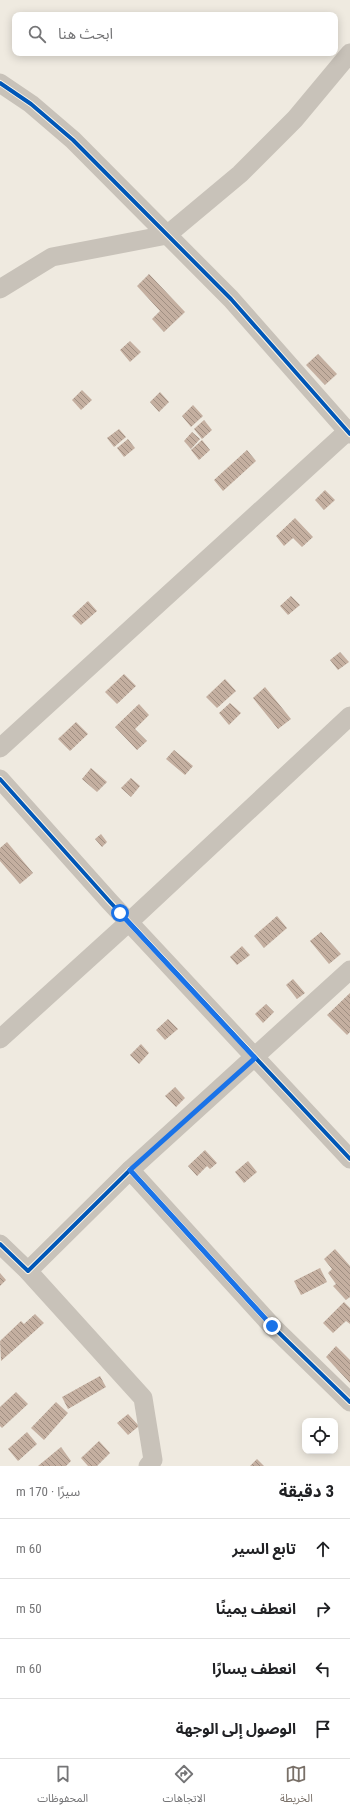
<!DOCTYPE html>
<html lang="ar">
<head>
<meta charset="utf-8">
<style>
	body { margin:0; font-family:"Roboto Condensed","Noto Sans Arabic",sans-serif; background:#f2f2f2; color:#202124; direction:rtl }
	.controls { position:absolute; right:12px; bottom:12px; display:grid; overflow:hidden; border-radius:8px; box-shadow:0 2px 10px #0003 }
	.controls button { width:36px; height:36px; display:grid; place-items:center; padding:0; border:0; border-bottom:1px solid #e0e0e0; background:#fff; color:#202124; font:20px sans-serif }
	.stop { position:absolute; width:12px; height:12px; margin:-9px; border:3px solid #1a73e8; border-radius:50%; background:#fff }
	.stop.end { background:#1a73e8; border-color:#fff; box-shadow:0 1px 4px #0008 }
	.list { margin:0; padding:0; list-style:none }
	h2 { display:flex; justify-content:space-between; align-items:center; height:52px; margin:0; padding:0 16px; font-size:17px }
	h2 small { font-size:13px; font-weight:400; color:#757577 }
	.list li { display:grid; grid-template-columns:26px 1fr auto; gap:12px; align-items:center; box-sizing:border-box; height:60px; padding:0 16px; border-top:1px solid #e0e0e0 }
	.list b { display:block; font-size:15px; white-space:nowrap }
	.list em { font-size:13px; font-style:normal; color:#757577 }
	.icon { flex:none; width:22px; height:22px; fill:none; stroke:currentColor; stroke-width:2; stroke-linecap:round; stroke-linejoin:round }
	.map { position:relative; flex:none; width:350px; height:1466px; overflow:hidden; direction:ltr }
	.search { position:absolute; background:#fff; box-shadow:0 2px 10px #0003; left:12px; right:12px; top:12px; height:44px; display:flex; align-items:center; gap:10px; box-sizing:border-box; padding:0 14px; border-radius:8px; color:#757577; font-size:15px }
	.sheet { height:292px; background:#fff }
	nav { display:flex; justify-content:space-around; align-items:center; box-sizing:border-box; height:56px; border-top:1px solid #e0e0e0; background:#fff; font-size:11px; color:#757577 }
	nav a { display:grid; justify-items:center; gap:2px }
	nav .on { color:#797068 }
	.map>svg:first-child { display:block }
	.building { fill:url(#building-back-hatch) }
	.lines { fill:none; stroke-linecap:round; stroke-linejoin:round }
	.minor { stroke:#c8c2b9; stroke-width:19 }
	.cycleway-casing { stroke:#fcf5e7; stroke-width:6 }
	.cycleway { stroke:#0057b8; stroke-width:4 }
	.route { stroke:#1a73e8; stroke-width:5 }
</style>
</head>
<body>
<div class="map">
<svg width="350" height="1466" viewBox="0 0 350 1466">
	<defs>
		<pattern id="building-back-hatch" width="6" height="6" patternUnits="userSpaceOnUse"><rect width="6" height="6" fill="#c4afa0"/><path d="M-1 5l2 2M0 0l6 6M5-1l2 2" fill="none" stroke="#a08f82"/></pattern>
	</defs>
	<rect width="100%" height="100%" fill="#efeae0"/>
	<g class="building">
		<polygon points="149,274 185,312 164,332 152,319 160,311 137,286"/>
		<polygon points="130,341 141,352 130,362 120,350"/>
		<polygon points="318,354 337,374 325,385 306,365"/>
		<polygon points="82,390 92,400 81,410 72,400"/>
		<polygon points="160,392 169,402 159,412 150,402"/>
		<polygon points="193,405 203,416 191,427 182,416"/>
		<polygon points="204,420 212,430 202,439 194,429"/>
		<polygon points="119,429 126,437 114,447 107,438"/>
		<polygon points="192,432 200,439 191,449 184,441"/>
		<polygon points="128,439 135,448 124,457 117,448"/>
		<polygon points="202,440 210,450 199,460 191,450"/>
		<polygon points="247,450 256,461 223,491 214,480"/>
		<polygon points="325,490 335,500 324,510 315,500"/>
		<polygon points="295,518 313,537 302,547 293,538 284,546 276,536"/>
		<polygon points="291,596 300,605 288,615 280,606"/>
		<polygon points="88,601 97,611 81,625 72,616"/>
		<polygon points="340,652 349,662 338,670 330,660"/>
		<polygon points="124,674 136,686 117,704 105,692"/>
		<polygon points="225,679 236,691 217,708 206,697"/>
		<polygon points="265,687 291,719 278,729 253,698"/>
		<polygon points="230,703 241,713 229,725 219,713"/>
		<polygon points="139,704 149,715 135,729 147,741 137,750 115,727"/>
		<polygon points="76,722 88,734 70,751 58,739"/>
		<polygon points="174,750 193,766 185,775 166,759"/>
		<polygon points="91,768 107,782 97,792 82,779"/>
		<polygon points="131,778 140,786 131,797 121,788"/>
		<polygon points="101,834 107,842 102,847 95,839"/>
		<polygon points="7,842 33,873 20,884 0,861 0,848"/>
		<polygon points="277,916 287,928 264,948 254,936"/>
		<polygon points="321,932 341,954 329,964 310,941"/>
		<polygon points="242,946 250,955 237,965 230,957"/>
		<polygon points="293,979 305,993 297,999 286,985"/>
		<polygon points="350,993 350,1032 347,1035 327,1015"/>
		<polygon points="266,1004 274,1012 263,1023 255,1014"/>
		<polygon points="168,1019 178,1029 165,1040 156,1030"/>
		<polygon points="141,1044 149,1053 139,1064 130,1055"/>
		<polygon points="175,1087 185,1098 176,1107 165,1096"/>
		<polygon points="205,1150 217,1163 210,1169 207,1166 197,1176 188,1166"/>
		<polygon points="248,1161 257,1172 244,1183 235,1172"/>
		<polygon points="335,1249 350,1266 350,1297 346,1300 333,1286 336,1284 328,1273 332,1269 324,1259"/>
		<polygon points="320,1268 327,1282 301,1295 294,1281"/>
		<polygon points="0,1273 6,1280 0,1286"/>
		<polygon points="344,1302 350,1308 350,1324 346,1321 333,1333 323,1323"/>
		<polygon points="35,1314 44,1323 1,1361 0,1341 21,1321 24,1324"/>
		<polygon points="336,1346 350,1360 350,1383 326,1357"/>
		<polygon points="100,1376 106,1387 68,1409 62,1397"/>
		<polygon points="16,1392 28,1404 2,1428 0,1426 0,1407"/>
		<polygon points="56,1402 68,1413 44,1440 31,1428"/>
		<polygon points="128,1414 139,1426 128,1435 117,1423"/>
		<polygon points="27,1432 37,1444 18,1461 8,1449"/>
		<polygon points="99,1441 110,1453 97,1466 88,1466 81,1458"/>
		<polygon points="61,1447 71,1461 66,1466 38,1466"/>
		<polygon points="257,1459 264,1466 250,1466"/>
	</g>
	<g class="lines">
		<g class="minor">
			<polyline points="0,83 31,104 73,140 231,299 350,434"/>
			<polyline points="0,289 52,257 167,235 240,174 295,119 350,53"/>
			<polyline points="0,748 350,429"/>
			<polyline points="0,779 110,902 350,1159"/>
			<polyline points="0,1039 129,922 350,716"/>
			<polyline points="130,1170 350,970"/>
			<polyline points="0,1244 28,1271 130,1170 272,1326 350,1402"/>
			<polyline points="28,1271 143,1398 153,1460 148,1466"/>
		</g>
		<g class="cycleway-casing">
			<g id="cycleway">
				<polyline points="0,83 31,104 73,140 231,299 350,434"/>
				<polyline points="0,779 110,902 350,1159"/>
				<polyline points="0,1244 28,1271 130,1170 272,1326 350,1402"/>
			</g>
		</g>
		<use href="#cycleway" class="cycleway"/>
	</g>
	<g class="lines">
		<polyline class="route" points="120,913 255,1058 130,1170 272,1326"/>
	</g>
</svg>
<div class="controls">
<button><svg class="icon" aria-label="locate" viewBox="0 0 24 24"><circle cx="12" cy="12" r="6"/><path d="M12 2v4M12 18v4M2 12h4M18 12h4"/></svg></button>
</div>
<div class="stop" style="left:120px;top:913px"></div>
<div class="stop end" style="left:272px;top:1326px"></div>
<div class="search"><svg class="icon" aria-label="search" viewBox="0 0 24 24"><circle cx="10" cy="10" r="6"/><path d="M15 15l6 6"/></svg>ابحث هنا</div>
</div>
<section class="sheet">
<h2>3 دقيقة<small>سيرًا · 170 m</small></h2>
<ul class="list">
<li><svg class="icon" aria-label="ahead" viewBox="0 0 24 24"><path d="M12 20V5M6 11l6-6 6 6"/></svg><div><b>تابع السير</b></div><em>60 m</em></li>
<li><svg class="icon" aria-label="right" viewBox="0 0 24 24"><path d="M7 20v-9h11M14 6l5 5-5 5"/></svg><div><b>انعطف يمينًا</b></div><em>50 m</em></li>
<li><svg class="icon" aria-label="left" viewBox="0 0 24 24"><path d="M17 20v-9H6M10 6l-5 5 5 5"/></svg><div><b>انعطف يسارًا</b></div><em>60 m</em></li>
<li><svg class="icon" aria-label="arrive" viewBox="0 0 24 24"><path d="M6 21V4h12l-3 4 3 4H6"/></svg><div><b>الوصول إلى الوجهة</b></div></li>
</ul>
</section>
<nav>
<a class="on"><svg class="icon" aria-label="map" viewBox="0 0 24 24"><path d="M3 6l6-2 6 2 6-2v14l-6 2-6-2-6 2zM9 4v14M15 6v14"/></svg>الخريطة</a>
<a><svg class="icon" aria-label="directions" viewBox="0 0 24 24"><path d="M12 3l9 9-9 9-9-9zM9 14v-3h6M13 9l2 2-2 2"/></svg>الاتجاهات</a>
<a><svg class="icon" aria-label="saved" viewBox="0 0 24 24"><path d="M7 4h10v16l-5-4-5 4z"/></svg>المحفوظات</a>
</nav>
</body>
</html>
